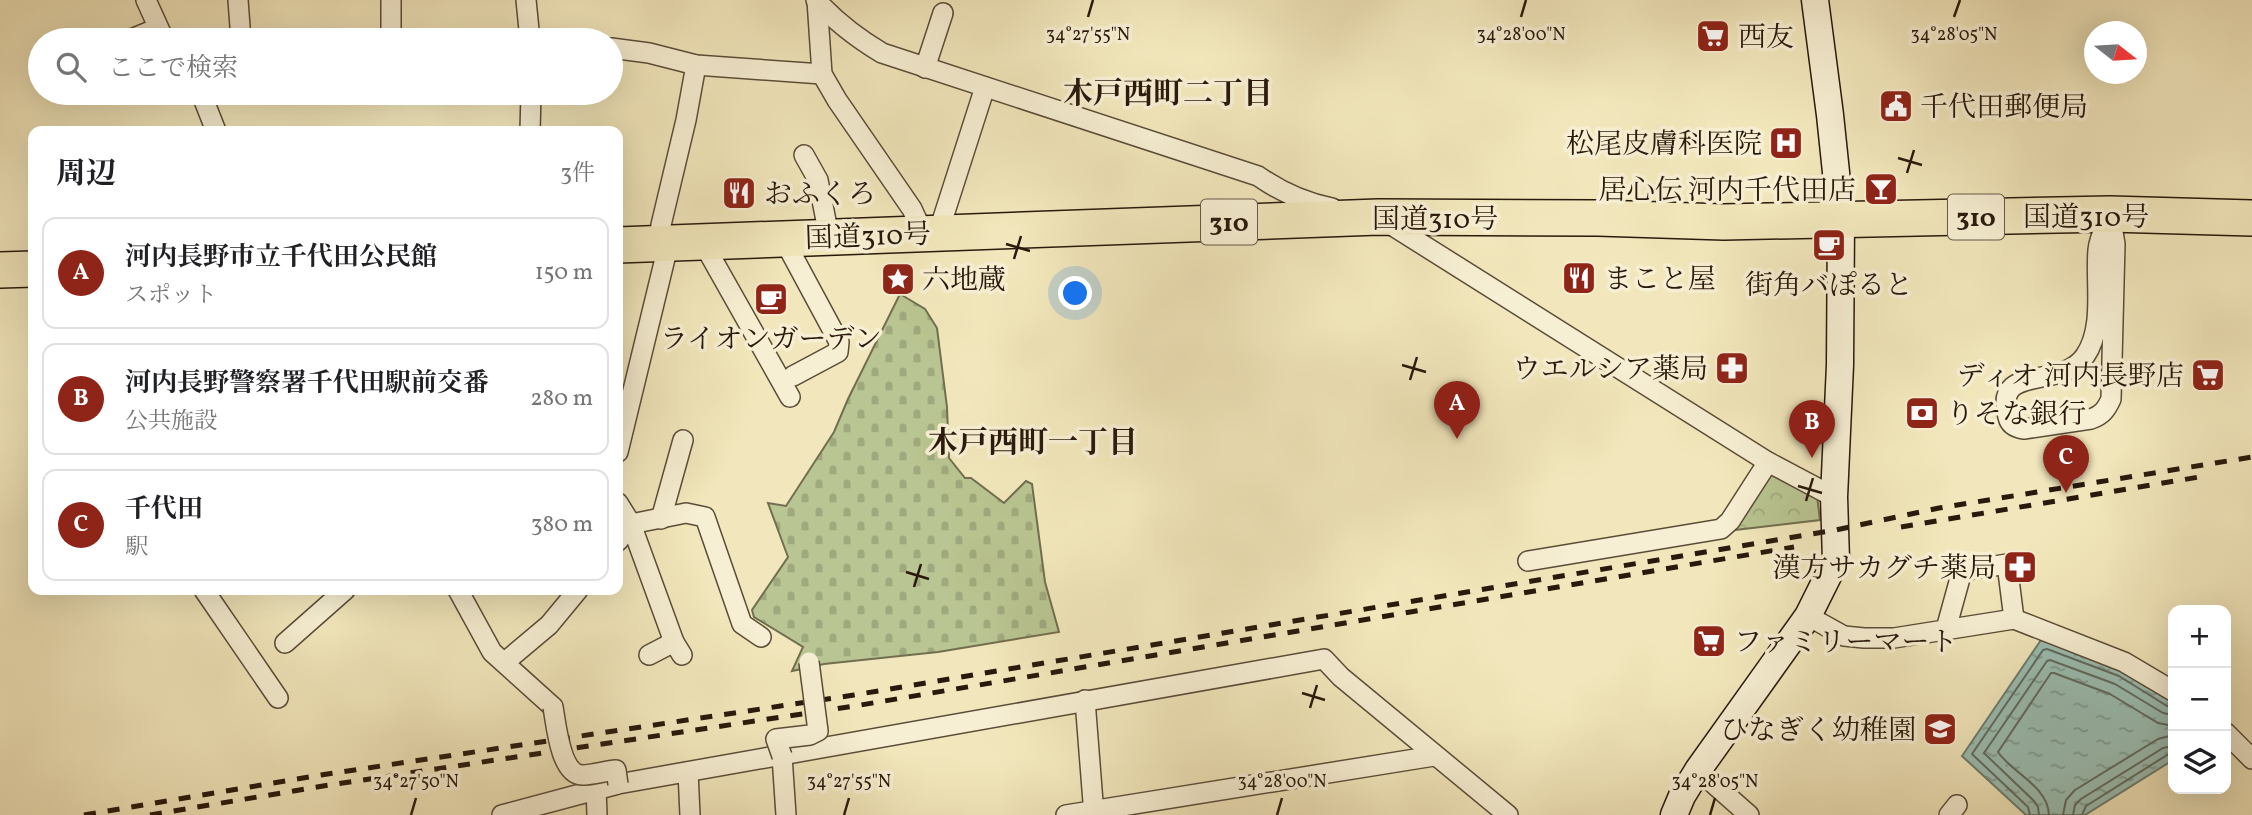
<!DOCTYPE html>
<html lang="ja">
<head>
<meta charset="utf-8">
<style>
	body { margin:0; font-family:Vollkorn,"Noto Serif JP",serif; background:#f2f2f2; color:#202124 }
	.controls { position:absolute; right:21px; bottom:21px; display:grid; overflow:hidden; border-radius:14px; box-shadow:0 7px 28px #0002 }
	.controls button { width:63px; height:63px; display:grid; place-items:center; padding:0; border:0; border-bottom:2px solid #e0e0e0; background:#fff; color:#202124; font:35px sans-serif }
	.compass { position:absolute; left:2084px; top:21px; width:63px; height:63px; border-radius:50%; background:#fff; box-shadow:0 7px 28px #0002; rotate:107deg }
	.you { position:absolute; left:1076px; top:294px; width:24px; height:24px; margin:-18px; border:5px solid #fff; border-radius:50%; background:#1a73e8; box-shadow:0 0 0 10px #1a73e833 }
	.badge { display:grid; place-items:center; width:46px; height:46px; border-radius:50%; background:#8f2418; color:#fff; font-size:23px; font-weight:700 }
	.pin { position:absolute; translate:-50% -58px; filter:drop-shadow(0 2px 4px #0008) }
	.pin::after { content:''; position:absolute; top:37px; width:24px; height:21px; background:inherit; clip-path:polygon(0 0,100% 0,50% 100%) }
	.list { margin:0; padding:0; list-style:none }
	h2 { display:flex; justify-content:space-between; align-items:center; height:91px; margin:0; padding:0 28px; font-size:30px }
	h2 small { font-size:23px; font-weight:400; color:#757577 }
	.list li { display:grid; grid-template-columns:46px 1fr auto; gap:21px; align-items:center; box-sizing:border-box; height:112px; margin:0 14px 14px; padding:0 14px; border:2px solid #e0e0e0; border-radius:14px }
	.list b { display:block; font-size:26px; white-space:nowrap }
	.list p { margin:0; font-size:23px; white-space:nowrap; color:#757577 }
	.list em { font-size:23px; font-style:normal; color:#757577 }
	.icon { flex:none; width:38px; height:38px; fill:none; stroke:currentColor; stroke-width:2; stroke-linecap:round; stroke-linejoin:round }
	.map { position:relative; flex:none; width:2252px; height:815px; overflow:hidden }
	.search { position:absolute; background:#fff; box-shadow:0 7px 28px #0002; left:28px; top:28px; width:595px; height:77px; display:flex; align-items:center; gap:18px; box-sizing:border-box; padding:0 24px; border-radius:38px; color:#757577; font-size:26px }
	.panel { position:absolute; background:#fff; box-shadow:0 7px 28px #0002; left:28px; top:126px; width:595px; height:469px; border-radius:14px }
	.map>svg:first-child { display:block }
	.cemetery { fill:url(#cemetery-stones); stroke:#716f4f; stroke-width:2 }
	.park { fill:url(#park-crowns); stroke:#716f4f; stroke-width:2 }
	.water { fill:url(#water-ripples); stroke:#6d7d71; stroke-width:2 }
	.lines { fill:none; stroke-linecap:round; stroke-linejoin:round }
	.shore { stroke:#626c60; stroke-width:2 }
	.street-casing { stroke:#5b4c38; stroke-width:22 }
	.secondary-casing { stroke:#29190c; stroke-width:29 }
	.highway-casing { stroke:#29190c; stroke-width:38 }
	.street { stroke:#f7efd3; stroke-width:19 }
	.secondary { stroke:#f7efd3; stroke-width:26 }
	.highway { stroke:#f2e7bc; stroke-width:35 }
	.rail { stroke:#29190c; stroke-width:5; stroke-dasharray:12 12; stroke-linecap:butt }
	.street-bridge-casing { stroke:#5b4c38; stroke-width:22; stroke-linecap:butt }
	.street-bridge { stroke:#f7efd3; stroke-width:19 }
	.ticks { fill:none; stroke:#29190c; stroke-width:2.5 }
	.labels { text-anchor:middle; stroke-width:7; stroke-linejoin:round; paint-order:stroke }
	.shield { fill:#f7efd3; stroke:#675948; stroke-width:2 }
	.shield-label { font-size:26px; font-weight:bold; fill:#29190c }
	.poi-label { font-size:28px; fill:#29190c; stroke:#f7efd3; text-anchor:start }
	.street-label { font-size:28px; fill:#29190c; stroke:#f7efd3 }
	.neighbourhood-label { font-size:30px; font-weight:bold; fill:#29190c; stroke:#f7efd3 }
	.ticks-label { font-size:18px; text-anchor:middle; fill:#29190c; stroke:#f7efd3; stroke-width:7; stroke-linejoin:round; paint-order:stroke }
</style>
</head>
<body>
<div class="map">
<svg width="2252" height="815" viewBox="0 0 2252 815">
	<defs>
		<pattern id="cemetery-stones" width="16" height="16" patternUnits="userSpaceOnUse" patternTransform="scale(1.75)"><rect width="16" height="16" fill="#b9c592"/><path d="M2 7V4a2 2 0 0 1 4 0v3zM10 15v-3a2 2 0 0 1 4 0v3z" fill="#9fa97d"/></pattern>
		<pattern id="park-crowns" width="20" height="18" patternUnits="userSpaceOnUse" patternTransform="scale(1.75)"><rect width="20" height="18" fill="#b9c592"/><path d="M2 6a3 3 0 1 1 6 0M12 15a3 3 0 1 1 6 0" fill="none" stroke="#9fa97d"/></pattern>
		<pattern id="water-ripples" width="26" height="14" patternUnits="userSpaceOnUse" patternTransform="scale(1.75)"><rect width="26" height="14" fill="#9bbfb4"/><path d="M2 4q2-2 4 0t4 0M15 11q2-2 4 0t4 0" fill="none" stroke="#7e9a91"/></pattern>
	</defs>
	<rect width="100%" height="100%" fill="#f2e7bc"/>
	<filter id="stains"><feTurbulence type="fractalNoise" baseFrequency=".00286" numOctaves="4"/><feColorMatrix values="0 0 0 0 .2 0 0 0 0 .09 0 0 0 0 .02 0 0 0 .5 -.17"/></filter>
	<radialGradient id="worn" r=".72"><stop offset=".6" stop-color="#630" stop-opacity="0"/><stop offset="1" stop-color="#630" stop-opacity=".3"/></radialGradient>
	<polygon class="cemetery" points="900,294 925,309 937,328 947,407 949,458 965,478 971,478 1004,503 1026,481 1032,484 1045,582 1059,632 938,652 824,664 792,671 803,647 754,617 752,610 788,557 768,503 786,506 834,432 848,399"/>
	<polygon class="park" points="1771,471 1817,496 1820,520 1735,530 1748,504"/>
	<polygon class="water" points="2041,640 2122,670 2173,701 2173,760 2085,815 2026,815 1962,756"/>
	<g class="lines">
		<g class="shore">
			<polyline points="2030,815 2028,807 1972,754 2043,650 2047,649 2119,676 2167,706 2173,707"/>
			<polyline points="2039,815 2038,807 2034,801 1984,753 2047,661 2050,660 2115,684 2163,713 2173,715"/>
			<path d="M2049 815C2048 786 2012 773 1998 752L2051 673H2054L2110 694 2158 723 2173 726"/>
			<polyline points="2063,815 2066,800 2075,790 2158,739 2173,735"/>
			<polyline points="2073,815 2075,805 2081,799 2163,748 2173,746"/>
			<polyline points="2082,815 2086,806 2167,755 2173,754"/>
		</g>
		<g class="street-casing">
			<g id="street">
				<polyline points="146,0 161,33 166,40"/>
				<polyline points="238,0 241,40"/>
				<polyline points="391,0 391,40"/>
				<polyline points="526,0 530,40"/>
				<path d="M816 0C836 22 857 38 882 53L1258 176C1281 192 1305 203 1332 208"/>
				<polyline points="817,0 822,74 837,100 912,209 923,233"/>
				<polyline points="129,40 158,28"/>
				<polyline points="611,48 649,53 696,65 822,74"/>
				<polyline points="925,68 943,13"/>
				<polyline points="201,93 216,131"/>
				<polyline points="530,131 531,93"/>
				<polyline points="804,155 818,180 829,236"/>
				<path d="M2110 214 2115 244 2111 399C2106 410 2102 415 2091 419L2024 429C2017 428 2010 426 2008 417 1993 362 2061 391 2085 356 2105 327 2095 283 2098 250 2099 238 2106 225 2110 214Z"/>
				<polyline points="1385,221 1768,462 1834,497"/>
				<polyline points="943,232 943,218 985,87"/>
				<polyline points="783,238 839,342 838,352 793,376"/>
				<polyline points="702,241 790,397"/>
				<polyline points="658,243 661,225 686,120 696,65"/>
				<polyline points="618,452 669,242"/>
				<polyline points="618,503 631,524 674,642 682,655"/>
				<polyline points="661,519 683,440"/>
				<polyline points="618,541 631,524 686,513 705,517 742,624 761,637"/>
				<polyline points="1528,561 1721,529 1730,521 1768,462"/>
				<polyline points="204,590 278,698"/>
				<polyline points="458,590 492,652 553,707"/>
				<polyline points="1808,616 1844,636 1864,638 1894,638 2014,619 2124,662 2173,691"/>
				<polyline points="1946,629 1962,571 2007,564 2014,619"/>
				<polyline points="285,643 345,590"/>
				<polyline points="649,655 674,642"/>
				<polyline points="505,662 549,625 578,590"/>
				<polyline points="1085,700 1094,815"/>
				<polyline points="2226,733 2252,759"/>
				<polyline points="782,756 786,815"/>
				<polyline points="1698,770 1749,815"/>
				<polyline points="688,772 690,815"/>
				<polyline points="596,788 597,815"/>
				<polyline points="502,815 618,784 1324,659 1341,677 1508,815"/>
				<polyline points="1066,815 1434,756"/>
				<polyline points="1949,815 1957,805"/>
			</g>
		</g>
		<g class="secondary-casing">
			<polyline id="secondary" points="1674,815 1682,796 1698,770 1808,616 1836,560 1834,497 1840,365 1841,220 1830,115 1815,0"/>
		</g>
		<g class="highway-casing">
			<g id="highway">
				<polyline points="618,245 1378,217 1598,218 1724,222 2110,214 2252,218"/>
				<polyline points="0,270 33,269"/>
			</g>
		</g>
		<use href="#street" class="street"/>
		<use href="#secondary" class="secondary"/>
		<use href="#highway" class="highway"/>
		<g class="rail">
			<polyline points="1901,527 2205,476"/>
			<polyline points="84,815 321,775 854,695 1836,530 1939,508 2252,457"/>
			<polyline points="150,815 323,786 855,706 1794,547"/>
		</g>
		<g class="street-bridge-casing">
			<g id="street-bridge">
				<path d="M553 707C556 723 560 774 582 775 593 775 605 771 616 770L618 784"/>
				<polyline points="782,756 776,739 810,735 818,731 809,662"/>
			</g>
		</g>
		<use href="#street-bridge" class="street-bridge"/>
	</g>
	<path class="ticks" d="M1088 17 1093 0M1521 17 1526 0M1954 17 1960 0M1898 158 1922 165M1907 173 1914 150M1006 244 1030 251M1014 259 1021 236M1402 365 1426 372M1410 380 1417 357M1798 486 1822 493M1806 501 1813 478M906 572 929 579M914 587 921 564M1302 693 1325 700M1310 708 1317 685M411 815 416 798M844 815 849 798M1277 815 1282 798M1710 815 1715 798"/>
	<defs>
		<g id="supermarket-square" transform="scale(1.75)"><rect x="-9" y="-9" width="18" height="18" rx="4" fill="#8f2418" stroke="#f7efd3"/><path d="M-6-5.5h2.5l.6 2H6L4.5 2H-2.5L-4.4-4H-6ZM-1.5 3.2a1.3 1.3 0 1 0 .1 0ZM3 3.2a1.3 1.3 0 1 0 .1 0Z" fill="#fff"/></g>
		<g id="civic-square" transform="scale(1.75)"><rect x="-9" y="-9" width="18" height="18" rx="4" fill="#8f2418" stroke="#f7efd3"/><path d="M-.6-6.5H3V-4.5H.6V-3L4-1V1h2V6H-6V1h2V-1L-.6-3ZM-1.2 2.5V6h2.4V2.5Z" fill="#fff"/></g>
		<g id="hospital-square" transform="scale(1.75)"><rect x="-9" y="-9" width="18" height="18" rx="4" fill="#8f2418" stroke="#f7efd3"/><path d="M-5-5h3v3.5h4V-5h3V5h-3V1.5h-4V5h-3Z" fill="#fff"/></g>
		<g id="bar-square" transform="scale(1.75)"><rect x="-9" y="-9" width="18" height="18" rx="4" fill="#8f2418" stroke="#f7efd3"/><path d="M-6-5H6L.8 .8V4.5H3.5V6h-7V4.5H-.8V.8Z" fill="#fff"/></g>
		<g id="restaurant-square" transform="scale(1.75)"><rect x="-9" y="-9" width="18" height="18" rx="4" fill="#8f2418" stroke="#f7efd3"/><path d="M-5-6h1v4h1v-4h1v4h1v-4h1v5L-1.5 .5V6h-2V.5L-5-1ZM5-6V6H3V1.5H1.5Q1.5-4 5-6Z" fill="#fff"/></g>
		<g id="cafe-square" transform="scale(1.75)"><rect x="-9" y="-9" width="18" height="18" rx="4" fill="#8f2418" stroke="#f7efd3"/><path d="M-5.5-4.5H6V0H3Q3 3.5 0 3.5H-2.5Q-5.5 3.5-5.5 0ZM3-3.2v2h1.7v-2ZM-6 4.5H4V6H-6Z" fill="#fff"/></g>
		<g id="sight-square" transform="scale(1.75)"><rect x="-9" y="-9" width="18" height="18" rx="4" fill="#8f2418" stroke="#f7efd3"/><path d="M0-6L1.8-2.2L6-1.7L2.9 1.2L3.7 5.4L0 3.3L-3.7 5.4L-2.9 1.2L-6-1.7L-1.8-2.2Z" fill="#fff"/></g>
		<g id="pharmacy-square" transform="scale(1.75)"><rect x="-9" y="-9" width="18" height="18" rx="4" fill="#8f2418" stroke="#f7efd3"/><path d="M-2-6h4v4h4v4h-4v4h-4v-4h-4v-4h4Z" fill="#fff"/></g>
		<g id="bank-square" transform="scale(1.75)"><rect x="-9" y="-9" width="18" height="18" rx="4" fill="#8f2418" stroke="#f7efd3"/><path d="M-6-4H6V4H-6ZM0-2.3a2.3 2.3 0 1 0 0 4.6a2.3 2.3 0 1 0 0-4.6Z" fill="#fff"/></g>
		<g id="school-square" transform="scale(1.75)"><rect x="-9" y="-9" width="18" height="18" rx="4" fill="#8f2418" stroke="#f7efd3"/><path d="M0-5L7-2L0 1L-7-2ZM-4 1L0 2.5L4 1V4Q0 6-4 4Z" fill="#fff"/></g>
	</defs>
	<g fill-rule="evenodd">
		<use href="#supermarket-square" x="1713" y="36"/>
		<use href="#civic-square" x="1896" y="106"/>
		<use href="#hospital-square" x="1786" y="143"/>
		<use href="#bar-square" x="1881" y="189"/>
		<use href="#restaurant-square" x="739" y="193"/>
		<use href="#cafe-square" x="1829" y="245"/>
		<use href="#restaurant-square" x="1579" y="278"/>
		<use href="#sight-square" x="898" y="279"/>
		<use href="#cafe-square" x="771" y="299"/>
		<use href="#pharmacy-square" x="1732" y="368"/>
		<use href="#supermarket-square" x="2208" y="375"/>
		<use href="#bank-square" x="1922" y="413"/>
		<use href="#pharmacy-square" x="2020" y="567"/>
		<use href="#supermarket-square" x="1709" y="641"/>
		<use href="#school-square" x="1940" y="729"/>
	</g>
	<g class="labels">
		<g class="shield">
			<rect x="1948" y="194.5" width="56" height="45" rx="5"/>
			<rect x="1201" y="199.5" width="56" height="45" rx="5"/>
		</g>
		<g class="shield-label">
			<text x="1976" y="226">310</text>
			<text x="1229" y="231">310</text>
		</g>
		<g class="poi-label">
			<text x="1738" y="46">西友</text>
			<text x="1920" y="116">千代田郵便局</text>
			<text x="1762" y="153" text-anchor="end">松尾皮膚科医院</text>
			<text x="1856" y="199" text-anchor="end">居心伝 河内千代田店</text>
			<text x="764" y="203">おふくろ</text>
			<text x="1604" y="288">まこと屋</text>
			<text x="922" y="289">六地蔵</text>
			<text x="1829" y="294" text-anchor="middle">街角バぽると</text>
			<text x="771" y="348" text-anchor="middle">ライオンガーデン</text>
			<text x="1708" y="378" text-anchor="end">ウエルシア薬局</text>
			<text x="2184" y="385" text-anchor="end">ディオ 河内長野店</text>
			<text x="1946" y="423">りそな銀行</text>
			<text x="1996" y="577" text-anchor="end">漢方サカグチ薬局</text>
			<text x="1734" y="651">ファミリーマート</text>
			<text x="1916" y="739" text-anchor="end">ひなぎく幼稚園</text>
		</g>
		<g class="street-label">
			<text x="2086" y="226">国道310号</text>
			<text x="1435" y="228">国道310号</text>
			<text transform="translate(868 235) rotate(-2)" y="10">国道310号</text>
		</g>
		<g class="neighbourhood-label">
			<text x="1168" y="103">木戸西町二丁目</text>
			<text x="1033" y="452">木戸西町一丁目</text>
		</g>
	</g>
	<g class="ticks-label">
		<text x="1088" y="40">34°27'55"N</text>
		<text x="1521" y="40">34°28'00"N</text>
		<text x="1954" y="40">34°28'05"N</text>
		<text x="416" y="787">34°27'50"N</text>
		<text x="849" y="787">34°27'55"N</text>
		<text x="1282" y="787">34°28'00"N</text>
		<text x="1715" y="787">34°28'05"N</text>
	</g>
	<rect width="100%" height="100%" filter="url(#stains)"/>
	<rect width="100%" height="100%" fill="url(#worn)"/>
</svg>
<div class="controls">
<button>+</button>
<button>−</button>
<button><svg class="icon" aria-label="layers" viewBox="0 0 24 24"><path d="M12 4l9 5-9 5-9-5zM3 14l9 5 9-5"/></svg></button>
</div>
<svg class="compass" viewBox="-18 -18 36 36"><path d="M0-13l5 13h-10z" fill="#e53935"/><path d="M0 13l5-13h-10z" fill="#757577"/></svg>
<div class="you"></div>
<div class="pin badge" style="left:1457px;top:439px">A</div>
<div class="pin badge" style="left:1812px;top:458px">B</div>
<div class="pin badge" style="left:2066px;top:493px">C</div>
<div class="search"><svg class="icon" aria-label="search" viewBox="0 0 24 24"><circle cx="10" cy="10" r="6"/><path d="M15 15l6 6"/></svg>ここで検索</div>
<section class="panel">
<h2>周辺<small>3件</small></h2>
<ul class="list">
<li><span class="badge">A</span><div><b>河内長野市立千代田公民館</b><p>スポット</p></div><em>150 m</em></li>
<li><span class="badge">B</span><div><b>河内長野警察署千代田駅前交番</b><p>公共施設</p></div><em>280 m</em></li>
<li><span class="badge">C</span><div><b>千代田</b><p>駅</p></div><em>380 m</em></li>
</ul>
</section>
</div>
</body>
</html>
